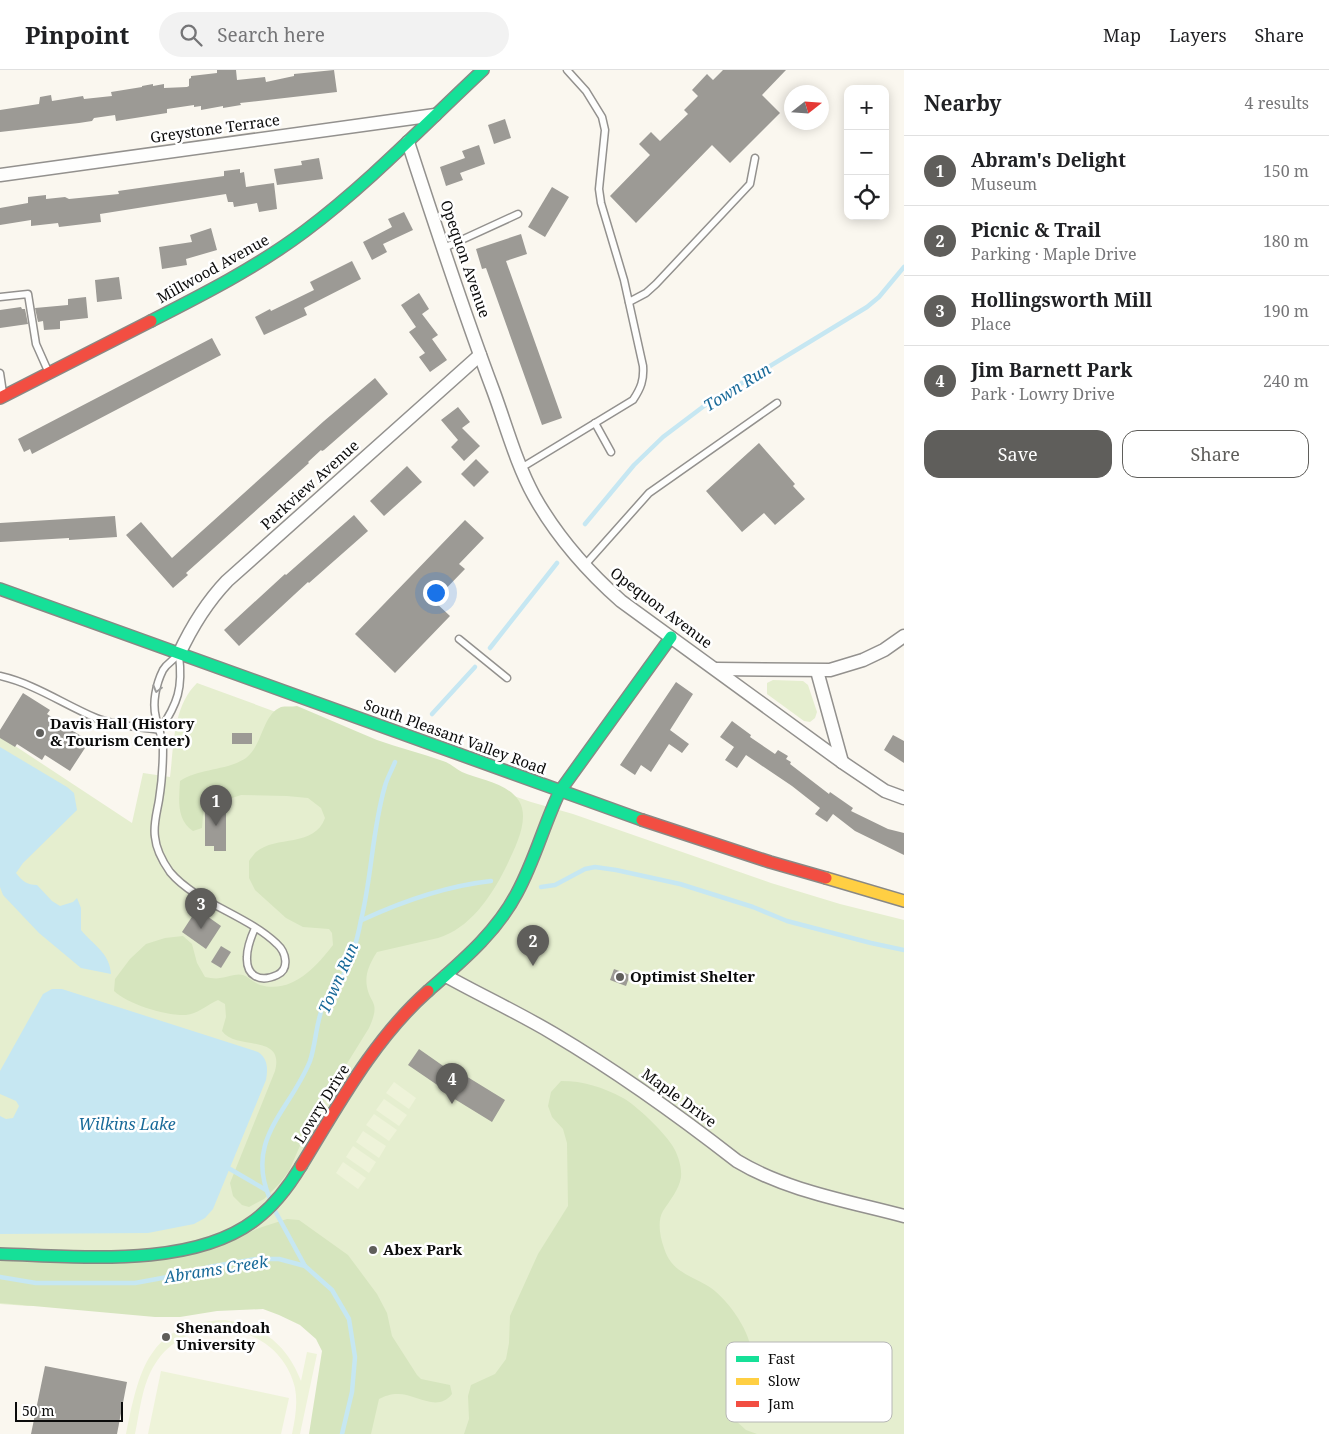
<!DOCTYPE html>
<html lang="en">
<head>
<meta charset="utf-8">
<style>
	body { margin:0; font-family:"Noto Serif",serif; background:#f2f2f2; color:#202124 }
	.controls { position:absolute; right:15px; top:15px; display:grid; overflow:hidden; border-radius:10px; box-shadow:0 2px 12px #0003 }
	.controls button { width:45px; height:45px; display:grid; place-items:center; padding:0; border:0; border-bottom:1px solid #e0e0e0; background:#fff; color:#202124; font:25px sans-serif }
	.compass { position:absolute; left:784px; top:15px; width:45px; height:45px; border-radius:50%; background:#fff; box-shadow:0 2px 12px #0003; rotate:73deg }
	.scale { position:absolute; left:15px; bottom:12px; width:108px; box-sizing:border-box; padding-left:5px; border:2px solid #0b0b0b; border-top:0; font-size:14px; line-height:18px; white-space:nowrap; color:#0b0b0b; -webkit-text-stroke:4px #fff; paint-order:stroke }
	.you { position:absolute; left:435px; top:522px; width:18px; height:18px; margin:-12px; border:4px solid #fff; border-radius:50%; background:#1a73e8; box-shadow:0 0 0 8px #1a73e833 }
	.badge { display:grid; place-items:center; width:32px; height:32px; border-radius:50%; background:#5f5e5b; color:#fff; font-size:16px; font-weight:700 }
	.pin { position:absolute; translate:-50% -41px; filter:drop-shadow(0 1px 2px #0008) }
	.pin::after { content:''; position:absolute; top:26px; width:18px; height:15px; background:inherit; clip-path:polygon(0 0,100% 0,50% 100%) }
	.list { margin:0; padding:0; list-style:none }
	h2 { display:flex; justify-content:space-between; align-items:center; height:65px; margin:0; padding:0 20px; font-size:21px }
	h2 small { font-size:16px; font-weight:400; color:#757577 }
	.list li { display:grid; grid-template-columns:32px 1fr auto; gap:15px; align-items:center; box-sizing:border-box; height:70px; padding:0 20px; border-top:1px solid #e0e0e0 }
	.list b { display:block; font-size:19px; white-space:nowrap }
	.list p { margin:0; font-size:16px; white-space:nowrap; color:#757577 }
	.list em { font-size:16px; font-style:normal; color:#757577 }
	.actions { display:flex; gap:10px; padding:15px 20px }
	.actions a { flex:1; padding:11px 0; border:1px solid #5f5e5b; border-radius:15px; text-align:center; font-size:18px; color:#5f5e5b }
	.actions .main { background:#5f5e5b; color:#fff }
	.icon { flex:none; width:28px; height:28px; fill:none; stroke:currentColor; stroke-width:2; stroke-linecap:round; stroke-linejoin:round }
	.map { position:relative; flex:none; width:904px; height:1364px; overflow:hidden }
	header { display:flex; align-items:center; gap:30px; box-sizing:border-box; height:70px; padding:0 25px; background:#fff; border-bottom:1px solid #e0e0e0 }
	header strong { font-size:24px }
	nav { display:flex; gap:28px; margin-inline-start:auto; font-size:18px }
	.search { width:350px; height:45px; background:#f2f2f2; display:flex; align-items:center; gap:12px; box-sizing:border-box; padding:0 18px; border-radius:28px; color:#757577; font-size:19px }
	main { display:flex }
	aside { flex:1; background:#fff }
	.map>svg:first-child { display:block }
	.green { fill:#e5eecf }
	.forest { fill:#d6e5be }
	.pitch { fill:#eef3d9 }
	.water { fill:#c6e7f2 }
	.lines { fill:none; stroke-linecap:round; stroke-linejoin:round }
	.stream { stroke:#c6e7f2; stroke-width:4.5 }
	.building { fill:#9c9a95 }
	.lane-casing { stroke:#93918e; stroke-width:9 }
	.street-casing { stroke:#93918e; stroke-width:15 }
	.fast-casing { stroke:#898884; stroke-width:14 }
	.slow-casing { stroke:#898884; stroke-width:14 }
	.jam-casing { stroke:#898884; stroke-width:14 }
	.lane { stroke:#fefefd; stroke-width:6 }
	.street { stroke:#fefefd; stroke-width:12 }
	.fast { stroke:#16e098; stroke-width:11 }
	.slow { stroke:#ffcf43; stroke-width:11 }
	.jam { stroke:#f24e42; stroke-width:11 }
	.oneway { stroke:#9d9d9c }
	.poi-dot { fill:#5f5e5b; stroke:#fff; stroke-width:2 }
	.labels { text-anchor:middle; stroke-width:5; stroke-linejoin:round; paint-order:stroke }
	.street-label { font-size:15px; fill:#0b0b0b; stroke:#fff }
	.poi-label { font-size:15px; font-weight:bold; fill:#0b0b0b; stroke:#fff; text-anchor:start }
	.water-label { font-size:16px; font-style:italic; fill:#196a99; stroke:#fff }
	.key { fill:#fff; stroke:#b6b6b6; stroke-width:1 }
	.key-label { font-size:14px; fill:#0b0b0b }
</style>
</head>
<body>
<header>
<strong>Pinpoint</strong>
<div class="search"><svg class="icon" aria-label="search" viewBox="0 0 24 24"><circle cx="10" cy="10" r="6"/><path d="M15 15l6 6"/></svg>Search here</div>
<nav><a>Map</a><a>Layers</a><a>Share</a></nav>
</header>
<main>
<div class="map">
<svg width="904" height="1364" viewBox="0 0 904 1364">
	<rect width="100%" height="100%" fill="#faf7ef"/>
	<g class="green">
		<polygon points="773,610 803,611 808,615 817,642 815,648 810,652 804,651 767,624 767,613"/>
		<path d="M197 613 358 672 531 732 573 744 771 813 840 834 904 850V1364H315L326 1291 317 1219 28 1236 0 1234V666L132 753 143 703 170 707C174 675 173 636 197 613Z"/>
	</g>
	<g class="forest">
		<path d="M297 636C324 647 350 659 377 670 399 678 421 683 443 691 450 693 456 699 462 702 480 710 508 713 519 731 531 750 513 782 505 799 491 827 469 859 438 868L377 882C368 896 363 908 369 924 370 927 373 931 374 935 376 942 372 951 369 958L309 1055 289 1101 279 1114 264 1129 249 1137 242 1135 233 1126 230 1113 275 1001C285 963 236 981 222 961L226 947 225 934 218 930C207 935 197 944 186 945 166 946 127 934 114 921L115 909 130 889 146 874 165 868 183 866 192 874 197 893 205 907C210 908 216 909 220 908 228 907 236 903 243 905 249 907 254 913 260 915 292 924 315 898 333 875L332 863 329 859 303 857 286 848 255 820 249 808V791C251 788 254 784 256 782 276 765 314 778 325 748L321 738 308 728 287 726 241 725 217 733H204L202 758 193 761C176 749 179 730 180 711 199 698 227 701 246 688 263 675 262 645 281 637 285 636 292 637 297 636Z"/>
		<path d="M561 1011C584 1011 602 1017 623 1028 636 1035 664 1062 672 1075 678 1084 682 1097 681 1107 679 1120 670 1130 663 1141 657 1151 660 1167 664 1178 671 1201 689 1205 708 1216 726 1227 749 1259 751 1280 753 1298 740 1314 736 1331 735 1337 735 1344 735 1350L746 1360 757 1364H464L469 1349 468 1326 471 1315 495 1304 506 1289 509 1273 510 1246 538 1184 568 1136 567 1073 563 1059 552 1047 548 1036 551 1022Z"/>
		<path d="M287 1149 299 1150 348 1185 377 1224 387 1243 392 1266 417 1305 421 1309 450 1315 452 1324C437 1343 417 1324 398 1324 390 1324 385 1326 379 1329L371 1364H309L322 1281 316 1269 300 1255 279 1245 263 1239 217 1241 180 1247H155L0 1233V1190L207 1180 262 1157Z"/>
	</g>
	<g class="pitch">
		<polygon points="394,1012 416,1028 409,1039 386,1023"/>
		<polygon points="384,1029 407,1045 399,1056 376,1040"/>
		<polygon points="374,1044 397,1060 389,1071 366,1055"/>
		<polygon points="363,1061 386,1076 379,1088 356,1072"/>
		<polygon points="353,1076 376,1092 369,1103 346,1087"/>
		<polygon points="343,1092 366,1108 358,1119 336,1103"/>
		<path d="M225 1250C263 1256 287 1275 301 1311L307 1282 317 1284 300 1364H292C295 1349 298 1334 295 1318 280 1253 191 1237 155 1294 142 1314 140 1341 135 1364H126C139 1301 148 1252 225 1250Z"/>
		<polygon points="161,1301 289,1328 281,1364 148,1364"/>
	</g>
	<g class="water">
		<path d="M0 677 67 717 74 723 77 740 23 793 16 803C22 811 27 815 37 815L52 831 60 836 73 832 77 828 81 838V860C93 875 110 883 111 904L81 898 39 863 3 825 0 817Z"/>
		<path d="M52 919H62L258 982C268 989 268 998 266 1010L213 1139 205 1148 194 1154 148 1163 0 1164V1046L6 1049 13 1048 19 1036 16 1031 0 1024V1001L43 924Z"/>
	</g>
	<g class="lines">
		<g class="stream">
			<polyline points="585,454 634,395 663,367 704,336 867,237 879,227 904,197"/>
			<polyline points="490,578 557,493"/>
			<polyline points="432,644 475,597"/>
			<polyline points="541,817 555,815 585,799 595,797 616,800 680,814 753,837 787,851 871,873 904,880"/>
			<path d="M362 850C403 831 446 816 491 811"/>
			<polyline points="230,1099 266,1120"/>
			<path d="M270 1129C244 1069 290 1041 310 991 316 973 316 953 323 936 326 927 335 919 340 911 351 893 357 871 361 850 372 806 372 760 385 716 387 708 392 700 395 692"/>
			<polyline points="274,1139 305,1196"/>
			<polyline points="0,1207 36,1213 135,1213 184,1204 209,1197 256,1189 279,1189 305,1196 332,1220 349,1249 355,1287 352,1322 342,1364"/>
		</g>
	</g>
	<g class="building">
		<polygon points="217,0 236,0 237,10 265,7 266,12 294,6 294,4 334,0 337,22 240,33 241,35 223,38 223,36 201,40 201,36 194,37 194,35 167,39 167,43 116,51 115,45 94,48 92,51 79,53 0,62 0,40 39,34 40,27 51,25 52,31 83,26 84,29 112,26 111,22 142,17 142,16 153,14 153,16 164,14 164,18 187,17 189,16 189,9 191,8 191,6 217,3"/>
		<polygon points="723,0 786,0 762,25 780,43 730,93 712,75 636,153 610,126 650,85 639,74 651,62 660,71 688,44 684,40 698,26 692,20 707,4 713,10"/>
		<polygon points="505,49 511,68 494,74 488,55"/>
		<polygon points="479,75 485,94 460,103 463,110 446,116 440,97 465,88 462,81"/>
		<polygon points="319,88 323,109 277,115 274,99 302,95 301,91"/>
		<polygon points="240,99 240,103 244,102 246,117 274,113 277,139 259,142 257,133 234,137 233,132 228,132 226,124 100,144 101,152 59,157 58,153 31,156 31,150 0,155 0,138 28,133 28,127 46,125 46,129 65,127 69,129 119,124 118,121 224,106 224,101"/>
		<polygon points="552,117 569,127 545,167 528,157"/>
		<polygon points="404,142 413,160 383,174 387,182 372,190 363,172 392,157 388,149"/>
		<polygon points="211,158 217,180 186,189 187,195 162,199 159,177 192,172 190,165"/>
		<polygon points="521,164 527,184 506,191 562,348 542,355 486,198 482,199 476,179"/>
		<polygon points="352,191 361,209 304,238 307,245 264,265 255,247 270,239 271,241 314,220 310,212"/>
		<polygon points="119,207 122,229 97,232 95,210"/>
		<polygon points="419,223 429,239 422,244 438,265 432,269 447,290 430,302 419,287 425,283 409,262 416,257 401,235"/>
		<polygon points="86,227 88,248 60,251 60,259 44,260 43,251 38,252 35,238 68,235 68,229"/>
		<polygon points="21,237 22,239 25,239 28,254 0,258 0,240"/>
		<polygon points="212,268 221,285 32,384 30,379 24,382 18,369"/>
		<polygon points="375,308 388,324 324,380 322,381 321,380 308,392 309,393 186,503 188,505 173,518 126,465 141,452 172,488 324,351"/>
		<polygon points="458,337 470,352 462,358 480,376 464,391 451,377 458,370 441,350"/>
		<polygon points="759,373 795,414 793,416 805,429 775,455 764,443 742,462 706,421"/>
		<polygon points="476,389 489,402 474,417 461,404"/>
		<polygon points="407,396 422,412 384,446 370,431"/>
		<polygon points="354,445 368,461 309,513 308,512 239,576 224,560 285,504 286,505"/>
		<polygon points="115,446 117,467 69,470 69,468 0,472 0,453"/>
		<polygon points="465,450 484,468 459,494 465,499 434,531 450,546 395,603 355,564"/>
		<polygon points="676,612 693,624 670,660 689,674 682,683 669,674 651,702 641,695 635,705 620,695"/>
		<polygon points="23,623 50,640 47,644 81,666 77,673 85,678 70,701 45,685 42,690 17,674 15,677 0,668 0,660"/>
		<polygon points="732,651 751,665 750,667 775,684 778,680 788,686 786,689 791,692 790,694 829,724 830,722 853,738 851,741 888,759 904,763 904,785 855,761 833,744 827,752 815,744 820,738 792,716 746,685 737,698 725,690 734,677 720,667"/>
		<rect x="232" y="663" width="20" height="11"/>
		<polygon points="893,665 904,671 904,693 884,680"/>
		<polygon points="205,736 226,736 226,781 214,781 214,776 205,776"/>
		<polygon points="197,839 221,856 206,879 182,862"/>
		<polygon points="221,876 231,882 221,898 211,892"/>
		<polygon points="614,899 630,905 626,916 610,910"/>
		<polygon points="419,979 459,1007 461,1003 505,1030 492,1052 448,1025 449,1023 408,995"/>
		<polygon points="45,1296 127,1312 117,1364 31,1364"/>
	</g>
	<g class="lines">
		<g class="lane-casing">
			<g id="lane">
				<polyline points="444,178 518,144"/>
				<polyline points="0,227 28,224 36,274 48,301"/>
				<polyline points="629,232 646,223 656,214 750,114 755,88"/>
				<polyline points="0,303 3,323"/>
				<polyline points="595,353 611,382"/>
				<path d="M521 398 633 330C641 318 644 310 643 296L624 210 601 133 599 119 605 60 602 47 586 21 567 0"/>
				<polyline points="584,496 649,423 777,333"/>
				<polyline points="459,569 507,608"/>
				<path d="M178 585 166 596 163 600C156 614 152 633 156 648 158 658 162 666 163 677 163 695 162 712 159 730 157 742 153 755 155 767 156 779 163 792 170 802 196 833 247 845 277 874 286 882 290 899 277 905 260 913 246 906 247 887 247 877 251 867 255 858"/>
				<path d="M0 606C35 614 63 634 96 648 116 656 139 657 160 660"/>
				<path d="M160 660C178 633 183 618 179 585"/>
			</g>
		</g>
		<g class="street-casing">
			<g id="street">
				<path d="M408 72C435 155 462 238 493 320 506 355 516 393 534 426 557 467 586 500 621 531L842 692 885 721 904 728"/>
				<polyline points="0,105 435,45"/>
				<path d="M179 584C192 556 206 533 227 511L480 285"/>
				<polyline points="716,599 830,600 863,590 884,580 904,566"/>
				<polyline points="817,601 842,692"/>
				<path d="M446 906C482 926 519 943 554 964 618 1002 678 1045 737 1091 787 1121 848 1131 904 1146"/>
			</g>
		</g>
		<g class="fast-casing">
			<g id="fast">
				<path d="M151 251C204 224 257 197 305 161 369 113 425 54 483 0"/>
				<polyline points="0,519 642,750"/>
				<path d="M428 921C462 891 496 863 517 823 535 790 544 754 560 721L671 567"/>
				<path d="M0 1184C76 1186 191 1199 255 1150 275 1135 289 1116 301 1096"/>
			</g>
		</g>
		<g class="slow-casing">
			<polyline id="slow" points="826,808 904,831"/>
		</g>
		<g class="jam-casing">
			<g id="jam">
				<polyline points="0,328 151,251"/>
				<polyline points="642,750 770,792 826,808"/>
				<path d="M301 1096C339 1034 374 969 428 921"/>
			</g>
		</g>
		<use href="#lane" class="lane"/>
		<use href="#street" class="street"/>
		<use href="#fast" class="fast"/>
		<use href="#slow" class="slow"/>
		<use href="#jam" class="jam"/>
	</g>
	<defs><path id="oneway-chevron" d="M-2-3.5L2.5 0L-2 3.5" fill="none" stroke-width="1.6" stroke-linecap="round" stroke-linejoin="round" transform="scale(1.25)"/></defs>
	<use class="oneway" href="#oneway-chevron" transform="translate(157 619) rotate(105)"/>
	<g class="poi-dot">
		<circle cx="40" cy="663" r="5"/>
		<circle cx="620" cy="907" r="5"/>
		<circle cx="373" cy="1180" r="5"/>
		<circle cx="166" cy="1267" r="5"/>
	</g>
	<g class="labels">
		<g class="street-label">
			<text transform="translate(215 59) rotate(-8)" y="5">Greystone Terrace</text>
			<text transform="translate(465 189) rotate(71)" y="5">Opequon Avenue</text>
			<text transform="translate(213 199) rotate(-29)" y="5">Millwood Avenue</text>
			<text transform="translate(310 415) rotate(-42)" y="5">Parkview Avenue</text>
			<text transform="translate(661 538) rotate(37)" y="5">Opequon Avenue</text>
			<text transform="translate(455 667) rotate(20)" y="5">South Pleasant Valley Road</text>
			<text transform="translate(679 1028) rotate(36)" y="5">Maple Drive</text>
			<text transform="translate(322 1034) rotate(-58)" y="5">Lowry Drive</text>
		</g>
		<g class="poi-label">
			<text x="50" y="659">Davis Hall (History<tspan x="50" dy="17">&amp; Tourism Center)</tspan></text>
			<text x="630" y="912">Optimist Shelter</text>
			<text x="383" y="1185">Abex Park</text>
			<text x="176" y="1263">Shenandoah<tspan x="176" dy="17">University</tspan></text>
		</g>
		<g class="water-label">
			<text transform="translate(737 317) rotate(-32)" y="6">Town Run</text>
			<text transform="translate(338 908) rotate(-66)" y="6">Town Run</text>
			<text x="127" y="1060">Wilkins Lake</text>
			<text transform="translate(216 1199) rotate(-9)" y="6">Abrams Creek</text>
		</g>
	</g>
	<rect x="726" y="1272" width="166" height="80" rx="8" class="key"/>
	<rect x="736" y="1286" width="23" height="6" fill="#16e098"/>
	<rect x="736" y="1308" width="23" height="7" fill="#ffcf43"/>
	<rect x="736" y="1331" width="23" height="6" fill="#f24e42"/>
	<g class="key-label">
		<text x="768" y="1294">Fast</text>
		<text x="768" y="1316">Slow</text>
		<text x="768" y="1339">Jam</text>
	</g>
</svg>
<div class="controls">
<button>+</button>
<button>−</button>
<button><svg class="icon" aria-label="locate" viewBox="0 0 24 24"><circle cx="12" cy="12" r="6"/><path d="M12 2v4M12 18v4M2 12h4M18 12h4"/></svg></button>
</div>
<svg class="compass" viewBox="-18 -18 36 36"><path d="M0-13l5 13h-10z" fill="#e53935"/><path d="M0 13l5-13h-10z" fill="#757577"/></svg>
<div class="scale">50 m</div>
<div class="you"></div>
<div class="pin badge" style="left:216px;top:756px">1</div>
<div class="pin badge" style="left:533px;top:896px">2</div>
<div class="pin badge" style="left:201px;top:859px">3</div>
<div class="pin badge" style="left:452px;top:1034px">4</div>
</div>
<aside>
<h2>Nearby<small>4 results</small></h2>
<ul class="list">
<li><span class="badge">1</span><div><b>Abram's Delight</b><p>Museum</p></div><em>150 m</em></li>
<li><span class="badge">2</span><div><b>Picnic &amp; Trail</b><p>Parking · Maple Drive</p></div><em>180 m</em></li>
<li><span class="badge">3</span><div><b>Hollingsworth Mill</b><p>Place</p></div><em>190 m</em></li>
<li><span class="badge">4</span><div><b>Jim Barnett Park</b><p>Park · Lowry Drive</p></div><em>240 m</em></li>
</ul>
<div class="actions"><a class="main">Save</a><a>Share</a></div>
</aside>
</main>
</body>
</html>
